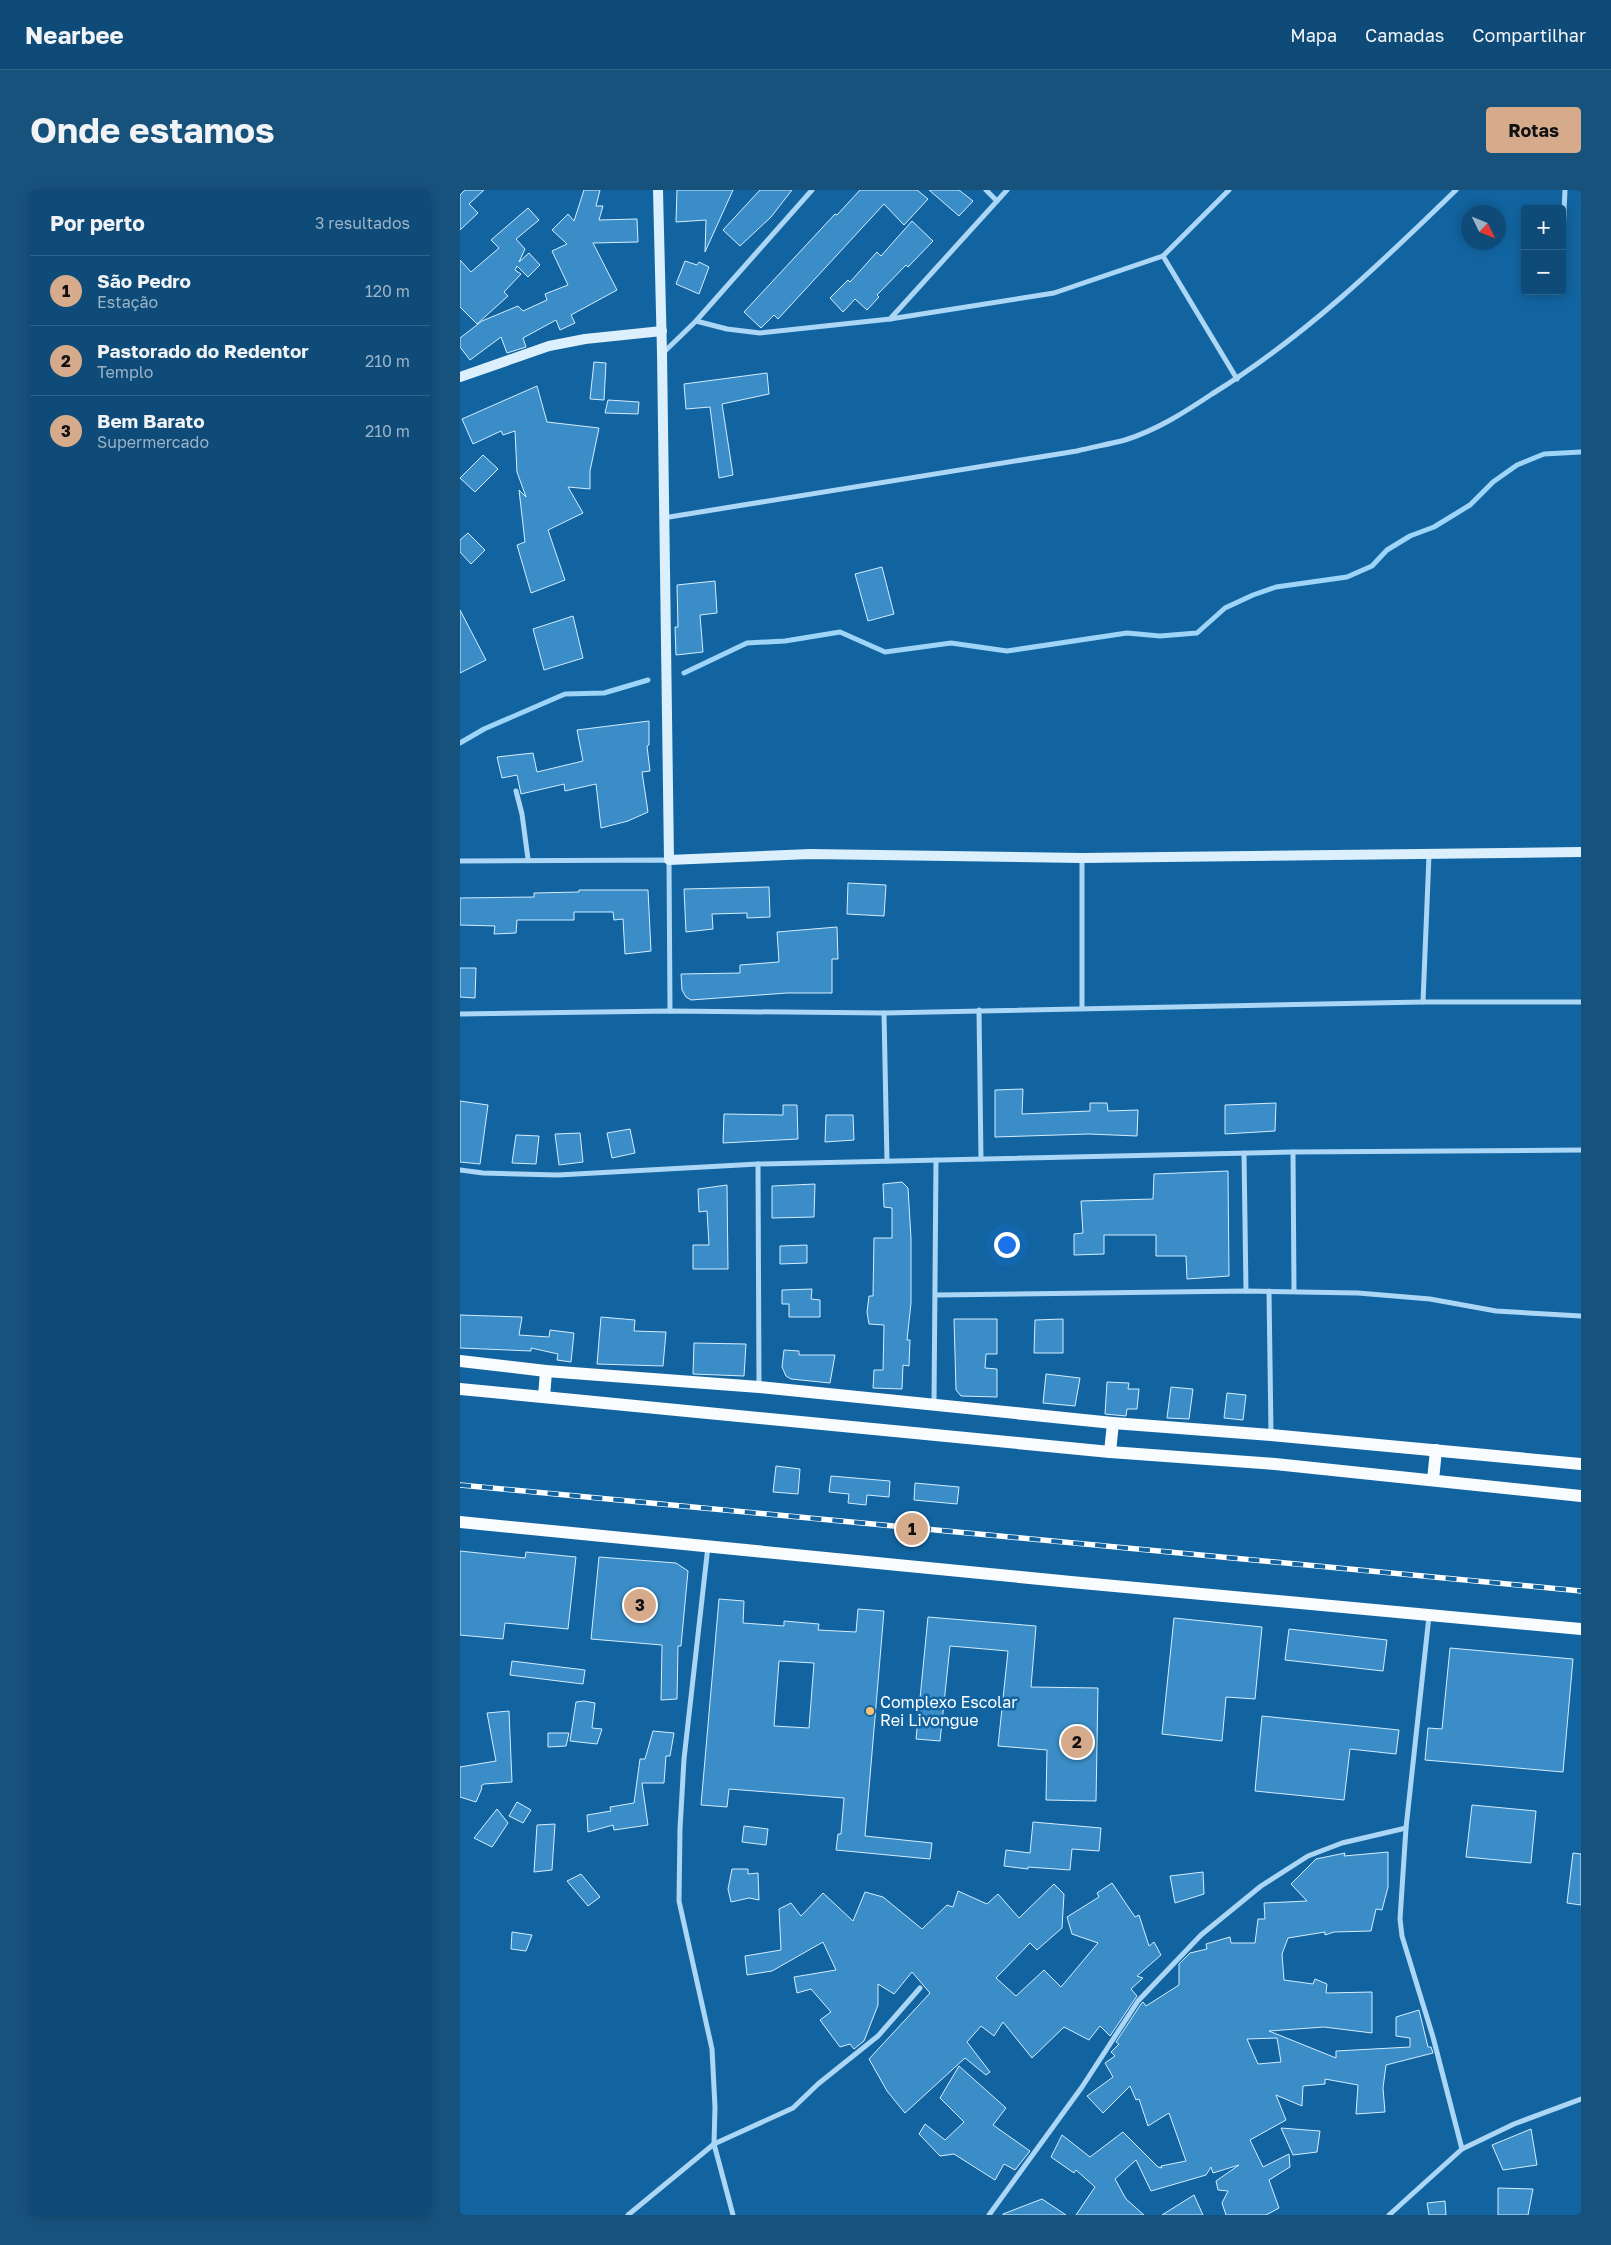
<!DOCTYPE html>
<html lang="pt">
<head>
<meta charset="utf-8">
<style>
	body { margin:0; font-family:"Golos Text",sans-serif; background:#17527d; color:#f1f3f6 }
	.controls { position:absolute; right:15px; top:15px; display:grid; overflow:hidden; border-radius:5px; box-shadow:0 2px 12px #0003 }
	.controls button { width:45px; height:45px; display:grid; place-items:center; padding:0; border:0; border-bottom:1px solid #2e638a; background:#0e4b78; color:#f1f3f6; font:25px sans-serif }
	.compass { position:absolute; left:1001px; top:15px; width:45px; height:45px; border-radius:50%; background:#0e4b78; box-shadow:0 2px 12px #0003; rotate:133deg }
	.you { position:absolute; left:546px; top:1054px; width:18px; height:18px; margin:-12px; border:4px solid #fff; border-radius:50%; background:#1a73e8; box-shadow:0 0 0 8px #1a73e833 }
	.badge { display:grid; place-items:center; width:32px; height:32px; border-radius:50%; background:#d6ab8b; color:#111; font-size:16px; font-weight:700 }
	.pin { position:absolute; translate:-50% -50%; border:2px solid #fff; box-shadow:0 1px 5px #0006 }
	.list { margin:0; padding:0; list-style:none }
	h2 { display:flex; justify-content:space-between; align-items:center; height:65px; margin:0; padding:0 20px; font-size:21px }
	h2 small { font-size:16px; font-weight:400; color:#9bb3c6 }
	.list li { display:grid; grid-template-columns:32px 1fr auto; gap:15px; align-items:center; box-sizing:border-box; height:70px; padding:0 20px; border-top:1px solid #2e638a }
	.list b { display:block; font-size:19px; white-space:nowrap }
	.list p { margin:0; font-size:16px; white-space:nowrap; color:#9bb3c6 }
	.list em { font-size:16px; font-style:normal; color:#9bb3c6 }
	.map { position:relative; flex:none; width:1121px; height:2025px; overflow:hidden; border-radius:5px }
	header { display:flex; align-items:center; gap:30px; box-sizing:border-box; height:70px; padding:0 25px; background:#0e4b78; border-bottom:1px solid #2e638a }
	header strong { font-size:24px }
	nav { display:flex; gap:28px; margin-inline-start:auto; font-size:18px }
	.intro { display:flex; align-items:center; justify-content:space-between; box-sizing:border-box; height:120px; padding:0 30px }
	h1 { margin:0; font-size:35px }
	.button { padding:12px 22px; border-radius:5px; background:#d6ab8b; color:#111; font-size:18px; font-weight:700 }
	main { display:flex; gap:30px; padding:0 30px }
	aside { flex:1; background:#0e4b78; border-radius:5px; box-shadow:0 2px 12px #0003 }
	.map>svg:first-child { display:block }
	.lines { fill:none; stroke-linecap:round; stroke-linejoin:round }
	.stream { stroke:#9dd4f8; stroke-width:5 }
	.building { fill:#3b8dc7; stroke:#d4edfe; fill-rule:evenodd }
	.street { stroke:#abd6f5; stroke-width:5 }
	.secondary { stroke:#dbeffd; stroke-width:10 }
	.primary { stroke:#f9fcff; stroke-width:12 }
	.rail-casing { stroke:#fff; stroke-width:5.5 }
	.rail { stroke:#1264a0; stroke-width:4; stroke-dasharray:11; stroke-linecap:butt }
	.poi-dot { fill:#ffc16f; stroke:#1264a0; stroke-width:2 }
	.labels { text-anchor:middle; stroke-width:5; stroke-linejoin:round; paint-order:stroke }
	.poi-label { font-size:16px; fill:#fff; stroke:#1264a0; text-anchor:start }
</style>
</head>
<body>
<header>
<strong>Nearbee</strong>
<nav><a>Mapa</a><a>Camadas</a><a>Compartilhar</a></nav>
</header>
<div class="intro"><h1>Onde estamos</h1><a class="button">Rotas</a></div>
<main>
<aside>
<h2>Por perto<small>3 resultados</small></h2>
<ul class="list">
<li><span class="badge">1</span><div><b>São Pedro</b><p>Estação</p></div><em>120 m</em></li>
<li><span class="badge">2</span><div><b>Pastorado do Redentor</b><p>Templo</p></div><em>210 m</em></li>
<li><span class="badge">3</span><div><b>Bem Barato</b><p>Supermercado</p></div><em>210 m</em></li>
</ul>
</aside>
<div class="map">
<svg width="1121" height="2025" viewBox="0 0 1121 2025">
	<rect width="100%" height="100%" fill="#1264a0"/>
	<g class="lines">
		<g class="stream">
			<polyline points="224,483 287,453 325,451 380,442 425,462 491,453 547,461 667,443 700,446 737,443 765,418 793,405 816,397 887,387 912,376 927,360 950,346 974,337 1010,315 1033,292 1057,275 1084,264 1121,262"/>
			<polyline points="0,553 24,539 105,504 144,503 188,490"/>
		</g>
	</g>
	<g class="building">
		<polygon points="5,0 24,0 9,14 18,23 0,40 0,5"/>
		<polygon points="124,0 140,0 136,16 143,16 139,30 177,29 178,52 133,53 157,100 111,125 115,133 100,140 96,130 63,148 66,157 47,163 41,147 10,170 0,157 0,148 22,131 58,116 63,121 87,110 85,104 108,95 92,61 107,54 92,40 108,24 114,31"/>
		<polygon points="217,0 273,0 245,62 246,30 216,32"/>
		<polygon points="300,0 332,0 311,27 280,56 263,40"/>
		<polygon points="400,0 457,0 468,9 444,35 424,14 318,129 314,125 301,138 284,122 375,24 377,25"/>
		<polygon points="469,0 499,0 513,11 499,26"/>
		<polygon points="68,18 79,30 56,49 65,59 59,72 69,63 80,75 68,87 57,76 55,80 61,84 44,102 48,106 17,134 0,117 0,70 11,82 39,58 31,50"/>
		<polygon points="452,31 473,51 448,77 446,75 417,105 419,107 407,120 395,109 383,122 370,108 388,90 390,92 417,62 421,66"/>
		<polygon points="225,71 237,75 239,72 249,77 239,104 216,94"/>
		<polygon points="134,172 146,173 144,210 130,209"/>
		<polygon points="307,183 309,204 262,214 273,285 259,288 250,217 226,219 224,194"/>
		<polygon points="77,196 87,232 139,238 130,281 130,299 108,297 123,323 88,340 105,390 71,403 57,355 65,352 59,300 66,307 57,282 55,241 43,245 41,241 13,254 2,229"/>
		<polygon points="148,210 179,212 178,224 145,223"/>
		<polygon points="23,265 38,279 15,302 0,288"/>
		<polygon points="8,343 25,360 11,374 0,362 0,350"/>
		<polygon points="422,377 434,424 408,431 395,384"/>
		<polygon points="255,391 257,423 240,425 243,462 216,465 215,437 218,437 217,395"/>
		<polygon points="0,420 26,470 0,483"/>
		<polygon points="113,426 123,468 84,480 73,439"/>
		<polygon points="189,531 189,555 187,556 190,581 182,582 188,622 168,631 141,638 136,594 105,601 104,594 61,604 57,585 42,588 37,567 73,563 77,582 123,571 117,540"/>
		<polygon points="388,693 426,695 424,726 387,724"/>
		<polygon points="309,697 310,727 287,728 287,723 252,724 253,739 226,742 224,699"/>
		<polygon points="119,700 188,700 191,761 165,764 163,729 154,730 153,722 114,722 114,730 57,730 56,743 34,744 35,736 0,735 0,708 74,707 74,703 119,702"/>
		<polygon points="377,737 378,769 372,769 372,803 327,803 231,810 226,807 222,800 221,784 280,783 280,775 319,772 317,742"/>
		<polygon points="0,778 16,778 15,808 0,807"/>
		<polygon points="563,899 562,924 630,921 630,913 647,913 648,921 678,920 677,946 629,944 535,947 535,900"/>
		<polygon points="0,911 28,915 20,974 0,972"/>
		<polygon points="816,913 815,941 765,944 765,915"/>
		<polygon points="323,915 337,915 338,949 263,953 264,924 323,925"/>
		<polygon points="366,925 393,925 394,950 365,952"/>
		<polygon points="170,939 175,963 152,968 147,943"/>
		<polygon points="120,943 123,972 99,975 95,944"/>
		<polygon points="56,945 79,946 76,974 52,973"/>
		<polygon points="768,981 769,1086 727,1089 726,1066 696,1066 696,1045 644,1045 644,1064 614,1065 614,1044 623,1043 621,1011 693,1009 694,984"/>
		<polygon points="442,992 448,998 451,1048 451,1113 447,1150 450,1150 449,1176 443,1175 442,1199 413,1198 414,1180 423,1180 424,1135 409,1134 407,1122 409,1106 413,1106 414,1048 432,1048 432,1018 424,1017 423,994"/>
		<polygon points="355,994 354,1027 312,1028 312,996"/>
		<polygon points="267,995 268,1079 233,1079 233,1055 249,1055 247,1021 239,1022 238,999"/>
		<polygon points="347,1055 347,1073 320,1074 320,1056"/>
		<polygon points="352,1099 351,1109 360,1110 360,1127 329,1127 329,1114 322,1114 322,1100"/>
		<polygon points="0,1125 62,1127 59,1145 89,1147 90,1140 114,1143 111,1172 97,1170 98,1164 71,1158 71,1161 0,1158"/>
		<polygon points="141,1127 175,1130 174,1141 206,1142 203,1176 137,1174"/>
		<polygon points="494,1129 537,1129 537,1164 526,1164 525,1178 537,1179 537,1207 501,1206 496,1200"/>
		<polygon points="603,1129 603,1163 574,1163 575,1130"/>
		<polygon points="234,1153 286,1154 284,1186 233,1184"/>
		<polygon points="324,1160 339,1161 339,1165 375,1165 370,1193 331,1189 326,1186 322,1177"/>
		<polygon points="586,1184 620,1188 615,1216 583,1213"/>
		<polygon points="647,1192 669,1193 668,1199 679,1199 677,1219 667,1219 666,1226 645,1224"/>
		<polygon points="711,1197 733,1199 729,1229 707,1228"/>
		<polygon points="767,1203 786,1205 783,1230 764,1228"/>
		<polygon points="316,1276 340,1279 338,1304 313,1302"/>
		<polygon points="371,1286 430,1291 429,1307 407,1305 406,1315 388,1313 389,1304 369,1302"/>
		<polygon points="455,1293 499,1297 497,1314 454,1310"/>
		<polygon points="0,1361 65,1368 66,1362 116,1367 108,1439 45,1433 43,1449 0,1445"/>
		<polygon points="139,1367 216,1373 228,1381 221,1456 218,1456 217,1509 201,1510 202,1455 131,1449"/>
		<path d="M259 1409 284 1411 283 1433 324 1436V1431L359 1434 358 1440 396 1442 398 1419 424 1421 405 1646 472 1653 470 1669 376 1660 378 1644H381L384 1608 269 1599 267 1617 241 1615ZM319 1471 354 1473 349 1538 314 1536Z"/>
		<polygon points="468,1427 576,1436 571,1497 638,1498 636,1611 586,1610 587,1560 538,1556 548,1461 490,1456 480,1551 456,1549"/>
		<polygon points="714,1428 802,1437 795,1509 766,1507 762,1551 702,1544"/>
		<polygon points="829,1439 927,1450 923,1481 825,1470"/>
		<polygon points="990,1458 1113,1469 1103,1582 965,1570 968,1538 982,1539"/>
		<polygon points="52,1471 125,1480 123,1494 50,1485"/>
		<polygon points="124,1511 135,1513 132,1538 142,1539 137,1554 110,1551 116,1512"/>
		<polygon points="49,1521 52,1592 24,1594 21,1596 22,1598 16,1612 0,1607 0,1577 36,1571 27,1523"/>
		<polygon points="802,1526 939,1540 936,1564 890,1559 884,1610 795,1601"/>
		<polygon points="193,1541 214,1543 210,1566 206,1566 204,1593 182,1593 188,1635 154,1640 153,1635 128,1642 127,1625 151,1621 150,1617 174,1613 180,1569 185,1569"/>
		<polygon points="88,1543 109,1543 106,1556 88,1557"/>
		<polygon points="57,1612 71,1620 63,1633 49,1626"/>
		<polygon points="1012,1615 1076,1621 1071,1673 1006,1667"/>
		<polygon points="37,1619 48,1633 32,1657 14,1648"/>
		<polygon points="573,1632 641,1638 639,1661 612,1659 610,1680 568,1677 568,1679 544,1676 546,1660 570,1663"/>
		<polygon points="95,1634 92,1680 74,1682 77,1635"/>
		<polygon points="284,1636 308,1639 306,1655 282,1652"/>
		<path d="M928 1662V1697L922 1720 916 1719 911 1741 874 1742 865 1745V1742L828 1748 822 1764 824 1790 853 1794 855 1789 867 1794 866 1803 912 1802V1843L864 1837 809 1841 876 1868V1861L950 1857V1848L936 1846V1827L959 1820 968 1857H971L973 1863 926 1875 923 1898 925 1922 896 1924 898 1895 865 1889V1894L843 1896 842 1916 816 1905 826 1930 790 1950 803 1977 829 1964 830 1977 809 1990 819 2018 806 2025H766L762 2013 768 2001 758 2000 756 1991 779 1975 753 1983 751 1977 746 1985 691 2001 676 1970 655 1989 666 2009 684 2025H616L635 1997 616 1980 614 1983 591 1967 602 1945 630 1967 663 1942 698 1977 702 1978 701 1976 726 1971 709 1923 688 1936 679 1909 676 1910 670 1896 643 1923 627 1906 653 1887 645 1873 655 1866 651 1862 659 1854 656 1852 681 1814 683 1812 686 1816 719 1795V1774L730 1763 747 1759 746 1754 770 1747 771 1753H795L798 1729H805L804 1713 847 1711 831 1694 856 1669 885 1663 884 1666ZM817 1848 821 1872 798 1874 787 1849Z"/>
		<polygon points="1113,1663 1121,1664 1121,1715 1107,1713"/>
		<polygon points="272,1679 288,1679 288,1684 298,1683 299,1710 289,1708 271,1712 268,1699"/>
		<polygon points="743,1682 744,1704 715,1713 710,1686"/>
		<polygon points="121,1684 140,1707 128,1716 107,1691"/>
		<polygon points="652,1693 675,1727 679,1725 689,1756 694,1752 701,1765 677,1786 683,1788 671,1799 677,1806 650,1846 640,1836 629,1850 604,1837 572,1868 543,1832 534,1846 521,1836 507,1852 530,1882 526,1885 505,1868 445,1923 427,1901 409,1869 470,1803 452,1782 434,1804 418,1794 418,1815 404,1851 394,1859 390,1854 380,1857 360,1830 371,1822 351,1799 337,1803 334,1787 376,1780 363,1752 312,1781 287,1785 285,1766 321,1760 319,1719 331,1713 341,1726 363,1703 393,1731 405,1702 423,1707 462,1739 487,1715 493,1717 498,1701 527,1714 538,1704 559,1728 594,1694 604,1704 602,1738 577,1760 570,1753 536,1788 556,1806 584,1780 601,1797 638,1753 612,1744 607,1727 639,1707 637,1703"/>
		<polygon points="52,1742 72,1745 66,1761 51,1759"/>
		<polygon points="499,1876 546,1918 533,1935 570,1961 555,1980 544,1974 535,1990 494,1964 480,1966 459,1944 465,1934 485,1950 504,1932 480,1908"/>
		<polygon points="821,1938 860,1941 857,1962 833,1965"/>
		<polygon points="1071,1939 1077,1975 1043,1980 1032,1955"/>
		<polygon points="1038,1998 1073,1999 1068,2025 1038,2025"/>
		<polygon points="734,2005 743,2025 702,2025"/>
		<polygon points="582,2009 606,2025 543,2025 543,2024"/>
		<polygon points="985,2011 986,2025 969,2025 967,2013"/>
	</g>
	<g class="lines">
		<g class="street">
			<polyline points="526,0 537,11"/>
			<polyline points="703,66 777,189"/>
			<polyline points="1102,68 1105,0"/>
			<polyline points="430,129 547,0"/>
			<polyline points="236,131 267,139 300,143 430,129 594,103 703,66 769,0"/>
			<polyline points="203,163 236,131 352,0"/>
			<path d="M203 328 617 261C633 257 650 254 665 250 697 240 725 222 752 204 844 147 919 75 996 0"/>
			<polyline points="56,601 62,624 68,669"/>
			<polyline points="622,668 622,817"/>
			<polyline points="0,671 209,670 210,821"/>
			<polyline points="963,812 969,665"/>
			<polyline points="519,820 521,969"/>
			<polyline points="424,823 427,971"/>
			<polyline points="0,824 210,821 424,823 963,812 1121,812"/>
			<polyline points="833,962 834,1101"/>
			<polyline points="784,963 786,1101"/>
			<polyline points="298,974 299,1196"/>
			<polyline points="0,980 23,983 98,985 298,974 833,962 1121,960"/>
			<polyline points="809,1101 811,1244"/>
			<polyline points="477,1105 786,1101 898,1103 970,1109 1036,1121 1121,1126"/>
			<polyline points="474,1214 476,970"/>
			<polyline points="248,1356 224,1569 220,1639 219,1711 252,1859 255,1917 254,1954 273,2025"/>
			<polyline points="946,1638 940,1729 942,1746 973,1847 1002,1959"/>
			<polyline points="168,2025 254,1954 333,1918 358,1894 418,1846 460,1798"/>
			<polyline points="529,2025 622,1897 678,1811 741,1745 801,1696 848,1666 882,1653 946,1638 969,1426"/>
			<polyline points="929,2025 1002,1959 1054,1934 1121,1909"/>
		</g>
		<g class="secondary">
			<polyline points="198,0 202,163 209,670 350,664 622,668 1121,662"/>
			<polyline points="0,187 89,156 125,149 202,141"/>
		</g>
		<g class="primary">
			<polyline points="0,1171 86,1181 299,1197 653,1233 811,1245 1121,1274"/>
			<polyline points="0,1199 650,1262 815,1274 1121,1306"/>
			<polyline points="84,1207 86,1181"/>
			<polyline points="650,1262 653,1233"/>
			<polyline points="973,1290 976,1260"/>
			<polyline points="0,1332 611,1392 1121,1439"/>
		</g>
		<g class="rail-casing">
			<polyline id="rail" points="0,1295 1121,1401"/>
		</g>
		<use href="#rail" class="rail"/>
	</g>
	<circle class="poi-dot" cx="410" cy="1521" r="5"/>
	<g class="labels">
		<g class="poi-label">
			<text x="420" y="1518">Complexo Escolar<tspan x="420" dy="18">Rei Livongue</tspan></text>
		</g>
	</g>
</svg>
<div class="controls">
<button>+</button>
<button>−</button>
</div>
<svg class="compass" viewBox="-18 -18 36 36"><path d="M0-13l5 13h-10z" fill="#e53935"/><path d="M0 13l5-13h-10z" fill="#9bb3c6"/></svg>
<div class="you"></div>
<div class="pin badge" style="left:452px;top:1339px">1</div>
<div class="pin badge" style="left:617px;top:1552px">2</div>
<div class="pin badge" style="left:180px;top:1415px">3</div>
</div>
</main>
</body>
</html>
